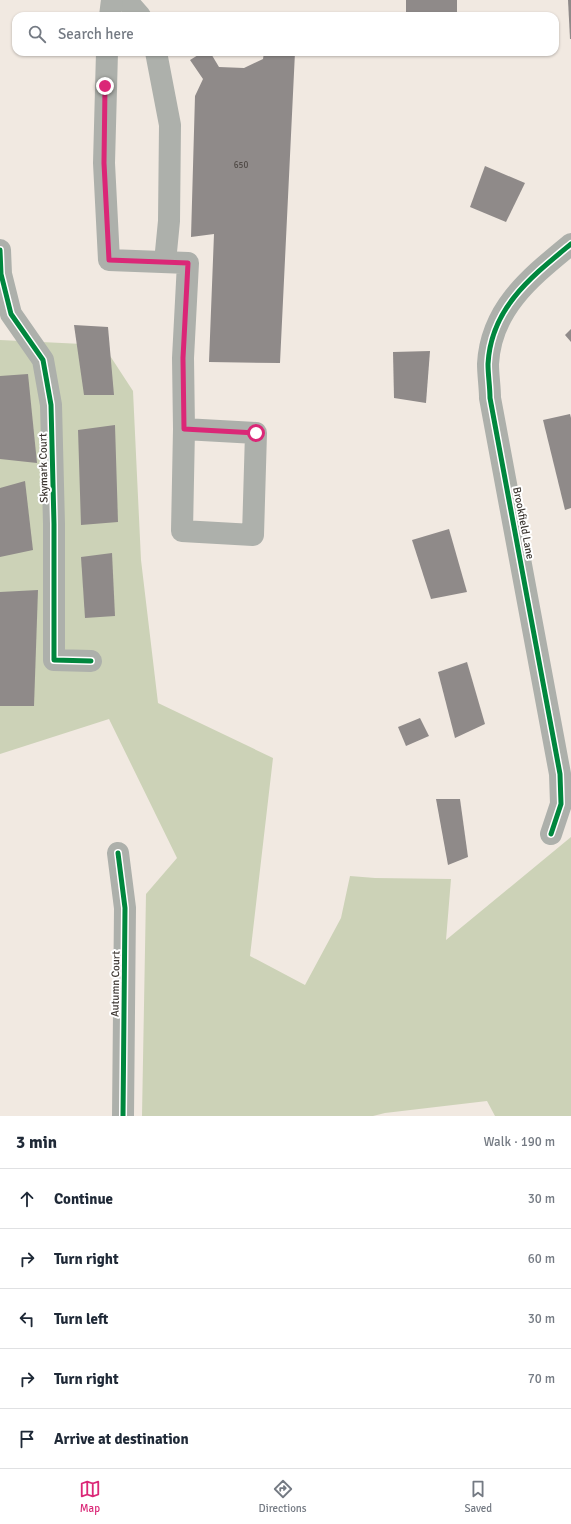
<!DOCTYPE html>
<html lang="en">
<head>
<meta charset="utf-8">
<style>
	body { margin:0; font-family:Signika,sans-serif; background:#f2f2f3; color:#1f2937 }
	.stop { position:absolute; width:12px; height:12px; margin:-9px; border:3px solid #db2777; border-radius:50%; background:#fff }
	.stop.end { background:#db2777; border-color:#fff; box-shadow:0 1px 4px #0008 }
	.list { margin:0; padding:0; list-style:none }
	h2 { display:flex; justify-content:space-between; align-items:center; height:52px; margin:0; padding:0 16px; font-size:17px }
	h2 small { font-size:13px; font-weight:400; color:#747a83 }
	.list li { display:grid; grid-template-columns:26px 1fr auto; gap:12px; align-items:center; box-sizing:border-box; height:60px; padding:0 16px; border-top:1px solid #e0e1e3 }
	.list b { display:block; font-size:15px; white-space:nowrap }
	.list em { font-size:13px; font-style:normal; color:#747a83 }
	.icon { flex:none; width:22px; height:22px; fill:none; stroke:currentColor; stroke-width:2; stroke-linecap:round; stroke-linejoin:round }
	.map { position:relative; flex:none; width:571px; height:1116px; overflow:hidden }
	.search { position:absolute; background:#fff; box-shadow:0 1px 3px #0004; left:12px; right:12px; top:12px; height:44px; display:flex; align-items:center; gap:10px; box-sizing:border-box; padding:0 14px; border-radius:12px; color:#747a83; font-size:15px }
	.sheet { height:352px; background:#fff }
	nav { display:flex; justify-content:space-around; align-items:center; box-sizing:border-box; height:56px; border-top:1px solid #e0e1e3; background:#fff; font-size:11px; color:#747a83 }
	nav a { display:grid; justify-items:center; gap:2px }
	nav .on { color:#db2777 }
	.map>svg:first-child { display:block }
	.forest { fill:#ccd2b7 }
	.building { fill:#8f8a89 }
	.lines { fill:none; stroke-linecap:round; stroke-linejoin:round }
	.minor { stroke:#adb0ab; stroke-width:22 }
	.cycleway-casing { stroke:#fff; stroke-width:8 }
	.cycleway { stroke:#00873e; stroke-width:5 }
	.route { stroke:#db2777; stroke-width:5 }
	.labels { text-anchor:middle; stroke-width:4; stroke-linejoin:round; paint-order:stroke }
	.number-label { font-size:9px; fill:#504a46 }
	.street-label { font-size:11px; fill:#3b3530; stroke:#fff }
</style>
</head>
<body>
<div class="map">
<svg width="571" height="1116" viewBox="0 0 571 1116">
	<rect width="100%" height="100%" fill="#f1e9e1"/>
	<polygon class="forest" points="0,340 103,345 133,391 141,560 158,703 273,758 250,956 305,985 341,918 350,876 375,878 451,879 446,940 571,837 571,1116 495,1116 487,1101 385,1113 373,1116 142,1116 146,894 177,858 109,719 0,754"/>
	<g class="building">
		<polygon points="406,0 457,0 457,16 406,15"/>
		<polygon points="568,0 571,0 571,39 570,39"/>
		<polygon points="203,52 210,52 219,67 244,68 263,59 264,52 295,52 280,363 209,362 214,234 191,237 195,96 203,79 190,60"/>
		<polygon points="485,166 525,183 506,222 470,207"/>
		<polygon points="74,325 108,327 114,395 84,395"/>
		<polygon points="571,329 571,342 565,335"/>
		<polygon points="430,351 426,403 394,398 393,352"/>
		<polygon points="28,374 37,463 0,459 0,376"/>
		<polygon points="570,414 571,418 571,508 565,510 543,420"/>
		<polygon points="115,425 118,522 81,525 78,430"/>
		<polygon points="25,481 33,550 0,557 0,488"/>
		<polygon points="449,529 467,592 431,599 412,540"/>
		<polygon points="112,553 115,616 85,618 81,557"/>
		<polygon points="38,590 34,706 0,706 0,592"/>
		<polygon points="467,662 485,724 455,738 438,672"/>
		<polygon points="420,718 429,736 406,746 398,727"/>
		<polygon points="436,799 460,799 468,857 448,865"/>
	</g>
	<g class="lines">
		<g class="minor">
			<polyline points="126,0 140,16"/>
			<polyline points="110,16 112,0"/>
			<polyline points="107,52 104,163 109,260 188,263 183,358 184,429 256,433 253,535 182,531 184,429"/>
			<polyline points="156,52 170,125 169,221 165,262"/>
			<polyline points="0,250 1,274 11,314 43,360 51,405 54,524 54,660 91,661"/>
			<path d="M551 834 561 804 560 774 490 398C490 387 488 375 488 364 491 308 531 277 571 244"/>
			<polyline points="118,853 125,908 123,1116"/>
		</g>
		<g class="cycleway-casing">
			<g id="cycleway">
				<polyline points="0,250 1,274 11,314 43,360 51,405 54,524 54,660 91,661"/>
				<path d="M551 834 561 804 560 774 490 398C490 387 488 375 488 364 491 308 531 277 571 244"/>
				<polyline points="118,853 125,908 123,1116"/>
			</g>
		</g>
		<use href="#cycleway" class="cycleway"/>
	</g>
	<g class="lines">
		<polyline class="route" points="105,86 104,163 109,260 188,263 183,358 184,429 256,433"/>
	</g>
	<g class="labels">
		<g class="number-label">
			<text x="241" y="168">650</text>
		</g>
		<g class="street-label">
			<text transform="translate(43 468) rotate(-91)" y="4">Skymark Court</text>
			<text transform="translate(524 523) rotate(79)" y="4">Brookfield Lane</text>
			<text transform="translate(115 984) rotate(-89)" y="4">Autumn Court</text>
		</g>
	</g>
</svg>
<div class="stop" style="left:256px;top:433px"></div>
<div class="stop end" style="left:105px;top:86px"></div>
<div class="search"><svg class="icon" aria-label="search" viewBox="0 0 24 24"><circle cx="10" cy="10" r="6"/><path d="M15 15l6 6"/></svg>Search here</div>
</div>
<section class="sheet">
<h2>3 min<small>Walk · 190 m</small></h2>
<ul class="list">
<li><svg class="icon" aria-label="ahead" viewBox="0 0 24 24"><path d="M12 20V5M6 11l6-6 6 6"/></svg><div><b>Continue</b></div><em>30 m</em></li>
<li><svg class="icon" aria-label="right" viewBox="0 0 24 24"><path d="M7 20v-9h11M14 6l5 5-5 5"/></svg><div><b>Turn right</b></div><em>60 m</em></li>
<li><svg class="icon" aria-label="left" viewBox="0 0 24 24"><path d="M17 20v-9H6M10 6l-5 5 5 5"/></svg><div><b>Turn left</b></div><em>30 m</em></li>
<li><svg class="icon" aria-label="right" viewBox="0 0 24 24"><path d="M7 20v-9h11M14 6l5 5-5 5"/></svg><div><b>Turn right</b></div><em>70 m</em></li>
<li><svg class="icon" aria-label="arrive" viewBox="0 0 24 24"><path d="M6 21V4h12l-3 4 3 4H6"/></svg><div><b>Arrive at destination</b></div></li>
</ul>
</section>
<nav>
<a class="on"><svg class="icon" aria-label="map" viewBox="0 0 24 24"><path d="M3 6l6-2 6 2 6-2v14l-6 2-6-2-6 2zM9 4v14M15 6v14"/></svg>Map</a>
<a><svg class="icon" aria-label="directions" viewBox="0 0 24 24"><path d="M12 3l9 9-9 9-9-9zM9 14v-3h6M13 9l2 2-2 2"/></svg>Directions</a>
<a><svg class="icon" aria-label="saved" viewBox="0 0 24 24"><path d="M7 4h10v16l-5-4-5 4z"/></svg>Saved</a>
</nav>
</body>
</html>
